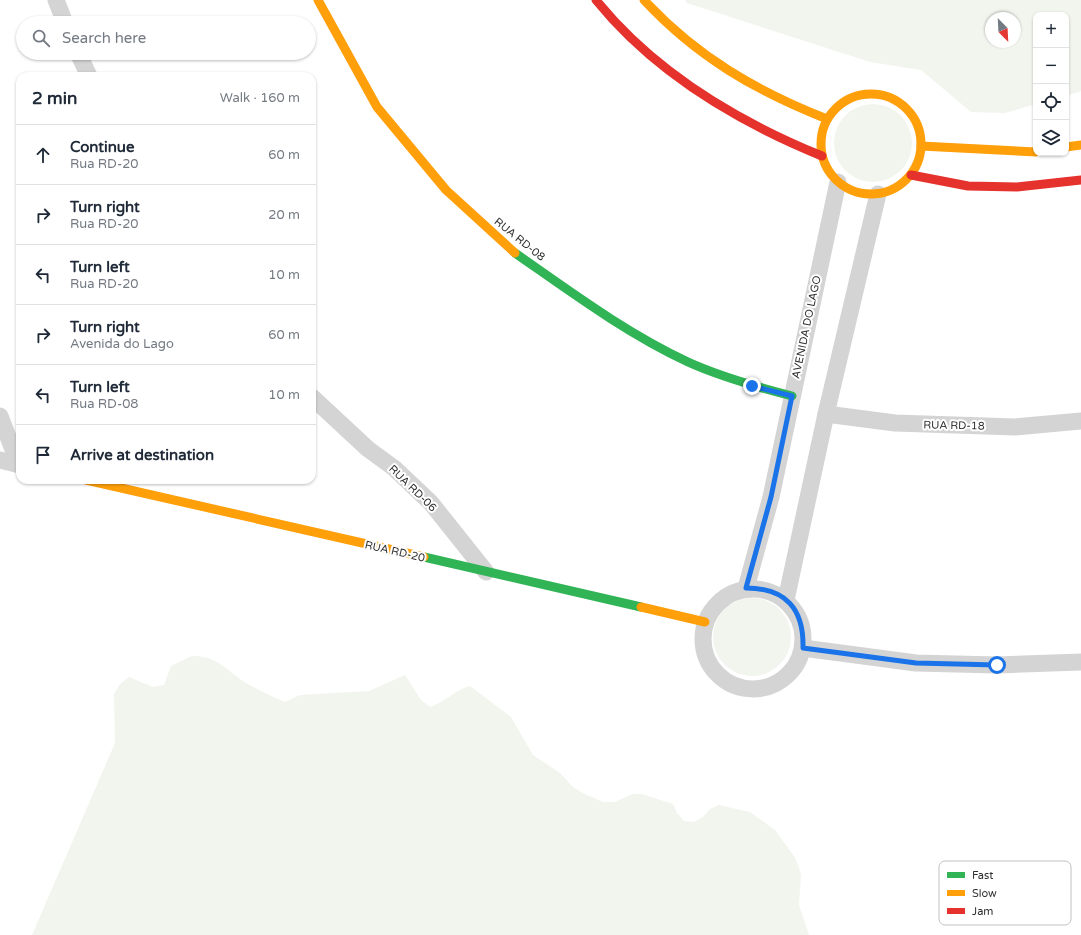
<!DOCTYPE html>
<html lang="en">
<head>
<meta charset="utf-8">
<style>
	body { margin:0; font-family:"Varela Round",sans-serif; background:#f6f6f7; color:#1f2937 }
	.controls { position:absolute; right:12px; top:12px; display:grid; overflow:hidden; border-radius:8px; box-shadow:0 1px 3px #0004 }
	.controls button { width:36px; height:36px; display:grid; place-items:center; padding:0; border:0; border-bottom:1px solid #e0e1e3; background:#fff; color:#1f2937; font:20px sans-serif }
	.compass { position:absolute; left:985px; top:12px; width:36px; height:36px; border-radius:50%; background:#fff; box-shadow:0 1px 3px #0004; rotate:156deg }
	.stop { position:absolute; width:12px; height:12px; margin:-9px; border:3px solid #1a73e8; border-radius:50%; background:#fff }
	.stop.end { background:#1a73e8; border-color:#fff; box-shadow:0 1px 4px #0008 }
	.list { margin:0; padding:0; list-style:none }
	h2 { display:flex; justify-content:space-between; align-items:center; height:52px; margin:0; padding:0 16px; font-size:17px }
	h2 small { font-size:13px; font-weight:400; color:#747a83 }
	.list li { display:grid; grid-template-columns:26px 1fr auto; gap:12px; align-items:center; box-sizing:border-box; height:60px; padding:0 16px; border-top:1px solid #e0e1e3 }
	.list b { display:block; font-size:15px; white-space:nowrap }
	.list p { margin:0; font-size:13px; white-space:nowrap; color:#747a83 }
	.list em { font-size:13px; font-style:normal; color:#747a83 }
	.icon { flex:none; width:22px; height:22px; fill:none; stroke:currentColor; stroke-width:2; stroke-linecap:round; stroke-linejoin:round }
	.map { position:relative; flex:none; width:1081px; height:935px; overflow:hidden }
	.search { position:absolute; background:#fff; box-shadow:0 1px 3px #0004; left:16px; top:16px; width:300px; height:44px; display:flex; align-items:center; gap:10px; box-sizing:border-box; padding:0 14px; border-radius:22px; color:#747a83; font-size:15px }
	.panel { position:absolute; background:#fff; box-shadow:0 1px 3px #0004; left:16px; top:72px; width:300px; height:412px; border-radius:12px }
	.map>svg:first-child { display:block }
	.green { fill:#f2f5ed; fill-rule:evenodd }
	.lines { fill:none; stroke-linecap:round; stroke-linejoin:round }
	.street { stroke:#d4d4d4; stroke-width:17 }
	.fast { stroke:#30b455; stroke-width:9 }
	.slow { stroke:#ff9f0a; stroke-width:9 }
	.jam { stroke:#e5322d; stroke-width:9 }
	.route { stroke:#1a73e8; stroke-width:5 }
	.labels { text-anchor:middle; stroke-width:4; stroke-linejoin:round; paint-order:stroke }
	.street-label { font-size:11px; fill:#303030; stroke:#fff }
	.key { fill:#fff; stroke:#c1c1c1; stroke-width:1 }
	.key-label { font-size:11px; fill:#303030 }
</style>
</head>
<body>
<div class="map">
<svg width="1081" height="935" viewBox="0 0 1081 935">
	<rect width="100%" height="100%" fill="#fff"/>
	<g class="green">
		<path d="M685 0H1081V91L1066 96V15H1036V104L1005 113 971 112 921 70 870 62 687 3ZM991 18H1015V42H991Z"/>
		<circle cx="873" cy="143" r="39"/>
		<circle cx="752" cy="637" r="39"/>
		<path d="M192 656C217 655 227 671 246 683 256 689 275 698 285 702L300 695 369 691 405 675 421 700 430 707C445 702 455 690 470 686L511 717 533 755 560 773 574 788 585 794 603 802H614L633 794H642L673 804 677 813 684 821 694 822 703 817 710 809 719 805 750 812 775 830 794 856 798 865 801 875 799 905 809 935H32L115 743 114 694 120 684 129 677 153 687 164 685 171 666Z"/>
	</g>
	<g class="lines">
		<g class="street">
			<polyline points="56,0 65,23"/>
			<polyline points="78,53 89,76"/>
			<polyline points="312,397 368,449 394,468 431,503 486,572"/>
			<polyline points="826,414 895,423 1015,427 1081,421"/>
			<polyline points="0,416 19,465"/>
			<polyline points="0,460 20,465"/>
			<polyline points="746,588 771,497 838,182"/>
			<circle cx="753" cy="639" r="50"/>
			<polyline points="786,600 826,414 878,194"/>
			<polyline points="803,648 916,663 997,665 1081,662"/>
		</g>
		<g class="fast">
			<path d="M515 253C571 292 626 333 688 362 721 377 757 387 792 396"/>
			<polyline points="424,557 641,607"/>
		</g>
		<g class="slow">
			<polyline points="318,0 377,107 446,190 515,253"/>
			<path d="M644 0C697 57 756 91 827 119"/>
			<circle cx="871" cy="144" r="50"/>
			<polyline points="921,146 1036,152"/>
			<polyline points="1066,147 1081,145"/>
			<polyline points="86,480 424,557"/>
			<polyline points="641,607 705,622"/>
		</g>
		<g class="jam">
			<path d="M596 0C655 73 736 121 822 156"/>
			<polyline points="911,175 968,186 1017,187 1081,180"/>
		</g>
	</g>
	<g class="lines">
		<path class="route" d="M752 386 792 396 771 497 746 588C786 588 804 609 803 648L916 663 997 665"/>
	</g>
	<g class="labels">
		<g class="street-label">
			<text transform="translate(520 239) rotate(39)" y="4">RUA RD-08</text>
			<text transform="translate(806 327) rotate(-78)" y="4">AVENIDA DO LAGO</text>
			<text transform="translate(954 425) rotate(1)" y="4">RUA RD-18</text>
			<text transform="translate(413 488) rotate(44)" y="4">RUA RD-06</text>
			<text transform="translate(395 551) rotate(13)" y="4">RUA RD-20</text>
		</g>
	</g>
	<rect x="939" y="861" width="132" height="64" rx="6" class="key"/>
	<rect x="947" y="872" width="18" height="6" fill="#30b455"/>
	<rect x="947" y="890" width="18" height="6" fill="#ff9f0a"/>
	<rect x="947" y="908" width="18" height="6" fill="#e5322d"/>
	<g class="key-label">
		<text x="972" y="879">Fast</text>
		<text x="972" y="897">Slow</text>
		<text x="972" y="915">Jam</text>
	</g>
</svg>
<div class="controls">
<button>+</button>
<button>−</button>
<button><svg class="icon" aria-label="locate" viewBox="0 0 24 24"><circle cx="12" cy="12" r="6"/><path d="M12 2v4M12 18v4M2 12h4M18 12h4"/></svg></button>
<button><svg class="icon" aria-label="layers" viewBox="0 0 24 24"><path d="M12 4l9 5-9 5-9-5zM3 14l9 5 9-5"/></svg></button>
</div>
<svg class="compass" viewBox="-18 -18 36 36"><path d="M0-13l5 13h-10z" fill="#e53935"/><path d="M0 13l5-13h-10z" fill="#747a83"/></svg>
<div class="stop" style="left:997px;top:665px"></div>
<div class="stop end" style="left:752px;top:386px"></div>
<div class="search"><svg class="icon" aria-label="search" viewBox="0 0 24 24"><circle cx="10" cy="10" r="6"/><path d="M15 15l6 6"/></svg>Search here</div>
<section class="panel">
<h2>2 min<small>Walk · 160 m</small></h2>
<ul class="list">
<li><svg class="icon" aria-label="ahead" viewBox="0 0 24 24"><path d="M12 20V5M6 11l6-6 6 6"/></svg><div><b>Continue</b><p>Rua RD-20</p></div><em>60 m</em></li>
<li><svg class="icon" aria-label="right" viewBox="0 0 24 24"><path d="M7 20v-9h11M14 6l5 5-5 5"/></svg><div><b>Turn right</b><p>Rua RD-20</p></div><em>20 m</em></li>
<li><svg class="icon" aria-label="left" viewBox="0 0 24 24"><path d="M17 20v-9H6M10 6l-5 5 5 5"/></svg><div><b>Turn left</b><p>Rua RD-20</p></div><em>10 m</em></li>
<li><svg class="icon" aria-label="right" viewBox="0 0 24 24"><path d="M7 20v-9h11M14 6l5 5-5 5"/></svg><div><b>Turn right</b><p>Avenida do Lago</p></div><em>60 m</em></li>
<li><svg class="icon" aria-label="left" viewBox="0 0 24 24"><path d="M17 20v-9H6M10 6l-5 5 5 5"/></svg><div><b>Turn left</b><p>Rua RD-08</p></div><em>10 m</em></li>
<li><svg class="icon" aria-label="arrive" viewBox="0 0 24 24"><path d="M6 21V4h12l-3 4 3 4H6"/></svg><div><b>Arrive at destination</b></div></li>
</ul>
</section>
</div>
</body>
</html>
